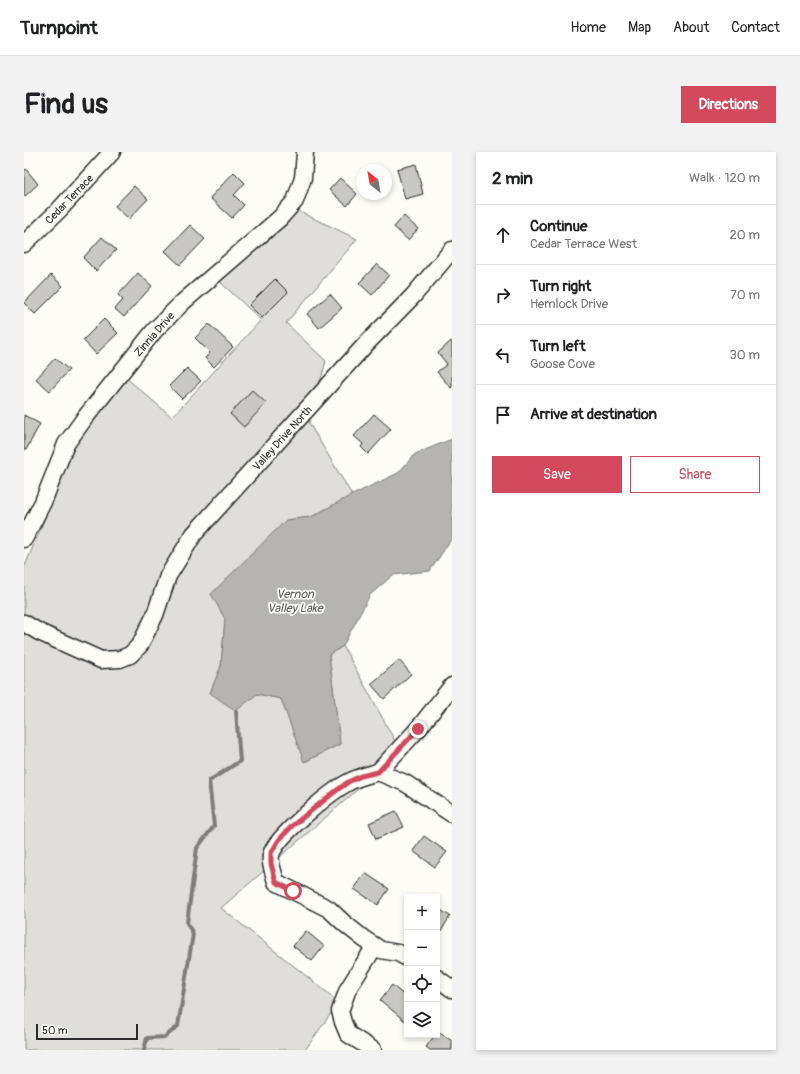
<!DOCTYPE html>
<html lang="en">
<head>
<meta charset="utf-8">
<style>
	body { margin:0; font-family:Pangolin,sans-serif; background:#f2f2f2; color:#202124 }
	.controls { position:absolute; right:12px; bottom:12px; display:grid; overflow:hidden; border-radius:0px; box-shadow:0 2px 6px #0003 }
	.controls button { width:36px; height:36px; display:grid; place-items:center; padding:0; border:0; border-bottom:1px solid #e0e0e0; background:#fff; color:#202124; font:20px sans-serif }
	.compass { position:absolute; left:332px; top:12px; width:36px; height:36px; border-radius:50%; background:#fff; box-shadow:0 2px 6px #0003; rotate:329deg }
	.scale { position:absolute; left:12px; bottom:10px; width:102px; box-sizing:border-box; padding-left:4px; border:2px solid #2b2b2b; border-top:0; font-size:11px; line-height:14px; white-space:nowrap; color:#2b2b2b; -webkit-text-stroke:3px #fdfcf7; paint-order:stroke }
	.stop { position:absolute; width:12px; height:12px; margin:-9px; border:3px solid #d1495b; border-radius:50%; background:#fff }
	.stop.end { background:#d1495b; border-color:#fff; box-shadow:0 1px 4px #0008 }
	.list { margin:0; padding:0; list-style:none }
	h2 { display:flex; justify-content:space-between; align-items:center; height:52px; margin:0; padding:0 16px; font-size:17px }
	h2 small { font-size:13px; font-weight:400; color:#757577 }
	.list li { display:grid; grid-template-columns:26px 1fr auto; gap:12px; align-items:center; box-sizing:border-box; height:60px; padding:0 16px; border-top:1px solid #e0e0e0 }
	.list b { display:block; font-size:15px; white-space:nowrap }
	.list p { margin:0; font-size:13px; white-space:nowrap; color:#757577 }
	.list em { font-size:13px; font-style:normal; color:#757577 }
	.actions { display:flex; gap:8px; padding:12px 16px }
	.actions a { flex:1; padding:9px 0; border:1px solid #d1495b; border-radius:0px; text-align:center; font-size:14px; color:#d1495b }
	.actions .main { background:#d1495b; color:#fff }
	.icon { flex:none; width:22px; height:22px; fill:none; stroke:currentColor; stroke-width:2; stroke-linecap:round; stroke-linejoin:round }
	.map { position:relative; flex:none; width:428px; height:898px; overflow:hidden; border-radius:0px }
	header { display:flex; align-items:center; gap:24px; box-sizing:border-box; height:56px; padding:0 20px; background:#fff; border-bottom:1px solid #e0e0e0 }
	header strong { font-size:19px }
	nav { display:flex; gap:22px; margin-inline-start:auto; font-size:14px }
	.intro { display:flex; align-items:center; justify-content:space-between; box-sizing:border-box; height:96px; padding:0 24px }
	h1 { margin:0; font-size:28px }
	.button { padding:10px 18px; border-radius:0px; background:#d1495b; color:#fff; font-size:14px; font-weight:700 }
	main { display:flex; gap:24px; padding:0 24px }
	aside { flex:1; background:#fff; border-radius:0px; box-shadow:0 2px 6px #0003 }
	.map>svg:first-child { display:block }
	.green { fill:#dfdeda; stroke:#858482 }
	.water { fill:#b5b4b1; stroke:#7e7d7b }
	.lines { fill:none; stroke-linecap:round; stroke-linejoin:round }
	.stream { stroke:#7e7d7b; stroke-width:4 }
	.building { fill:#c9c8c4; stroke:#2b2b2b }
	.street-casing { stroke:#2b2b2b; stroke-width:19 }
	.street { stroke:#fdfcf7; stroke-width:16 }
	.route { stroke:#d1495b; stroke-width:5 }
	.labels { text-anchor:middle; stroke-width:3.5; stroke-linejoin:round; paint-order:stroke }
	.street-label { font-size:11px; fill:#2b2b2b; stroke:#fdfcf7 }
	.water-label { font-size:12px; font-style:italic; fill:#5b5b5a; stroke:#fdfcf7 }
</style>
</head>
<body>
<header>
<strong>Turnpoint</strong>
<nav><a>Home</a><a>Map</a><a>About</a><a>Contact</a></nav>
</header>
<div class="intro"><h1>Find us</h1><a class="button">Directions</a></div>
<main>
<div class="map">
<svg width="428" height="898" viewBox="0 0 428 898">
	<rect width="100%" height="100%" fill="#fdfcf7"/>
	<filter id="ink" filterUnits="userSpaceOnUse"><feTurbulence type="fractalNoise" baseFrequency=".025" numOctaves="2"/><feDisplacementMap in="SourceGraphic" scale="8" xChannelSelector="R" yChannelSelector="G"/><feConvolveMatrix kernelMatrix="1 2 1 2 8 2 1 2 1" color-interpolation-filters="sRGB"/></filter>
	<g filter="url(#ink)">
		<polygon class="green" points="270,57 333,87 262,171 302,209 285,271 328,343 287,365 262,368 201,467 197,514 186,541 233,542 257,547 281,610 316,592 305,503 319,494 377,600 197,756 315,850 281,898 0,898 0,416 59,275 100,224 148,265 237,168 192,126"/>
		<polygon class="water" points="428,287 428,386 406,419 369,423 346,443 319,494 305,503 316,592 280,610 257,547 233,542 212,559 186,541 197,514 201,467 187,442 262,368 287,365 328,343 374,321 391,302"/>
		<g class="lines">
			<polyline class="stream" points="120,898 123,886 141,885 154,874 169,782 163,771 173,696 190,674 185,629 216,609 212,559"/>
		</g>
		<g class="building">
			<polygon points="392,12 399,42 381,47 373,17"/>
			<polygon points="2,17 14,32 0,45 0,19"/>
			<polygon points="210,20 221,31 210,43 220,53 208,66 186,46"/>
			<polygon points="316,26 333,42 323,54 305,38"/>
			<polygon points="110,34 124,47 105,67 91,54"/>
			<polygon points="380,64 394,77 384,88 370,75"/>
			<polygon points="166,73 181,87 156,113 141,99"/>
			<polygon points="78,85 92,98 72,119 59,106"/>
			<polygon points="353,112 365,123 348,143 335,131"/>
			<polygon points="114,121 128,134 100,165 91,157 99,148 94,143"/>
			<polygon points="27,123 39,134 11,162 0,151"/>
			<polygon points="251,127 264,140 238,166 225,153"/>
			<polygon points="306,142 318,156 295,176 283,162"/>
			<polygon points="80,167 94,181 72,202 59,188"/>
			<polygon points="185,172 209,195 190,215 181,206 186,201 171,186"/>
			<polygon points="427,189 428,191 428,235 427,236 413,220 423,212 414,201"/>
			<polygon points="31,206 45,218 26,239 12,227"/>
			<polygon points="163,216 177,229 158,247 145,234"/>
			<polygon points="228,238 242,251 220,275 206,262"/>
			<polygon points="350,262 367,277 344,302 337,295 339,292 330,284"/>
			<polygon points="0,263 16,272 2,298 0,297"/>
			<polygon points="375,508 387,522 360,547 347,532"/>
			<polygon points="372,659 380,675 352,687 345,671"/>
			<polygon points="400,684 423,700 411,715 389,699"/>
			<polygon points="341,721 365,737 354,753 330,737"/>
			<polygon points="413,756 426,764 415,783 413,781"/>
			<polygon points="282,779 300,794 288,809 269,794"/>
			<polygon points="368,833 383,846 383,867 381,869 356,848"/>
			<polygon points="413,879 428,889 428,898 406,898 402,895 411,883 413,883"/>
		</g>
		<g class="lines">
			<g class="street-casing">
				<g id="street">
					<polyline points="0,92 35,58 88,0"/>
					<polyline points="0,387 19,350 42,292 60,267 130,179 159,150 256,66 271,49 279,26 281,0"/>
					<polyline points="0,471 15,480 77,508 96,507 106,503 116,493 131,463 144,424 170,382 342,192 389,144 428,98"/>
					<path d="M354 620C344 623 334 625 325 630 307 639 256 682 248 700 244 708 250 721 252 730L305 757 321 772 340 787 357 798 374 801 383 806"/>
					<polyline points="354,620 394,577 428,534"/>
					<polyline points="354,620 381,631 428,662"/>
					<polyline points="413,826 428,837"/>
					<polyline points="349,898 324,882 319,870 316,859 324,837 351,794"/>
				</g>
			</g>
			<use href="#street" class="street"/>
		</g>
	</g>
	<g class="lines" filter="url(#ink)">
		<polyline class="route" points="269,739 252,730 247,712 247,701 255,688 268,674 308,642 324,630 337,624 354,620 394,577"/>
	</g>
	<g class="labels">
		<g class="street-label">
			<text transform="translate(45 47) rotate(-46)" y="4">Cedar Terrace</text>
			<text transform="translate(130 182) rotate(-49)" y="4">Zinnia Drive</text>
			<text transform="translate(258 286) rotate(-48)" y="4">Valley Drive North</text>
		</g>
		<g class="water-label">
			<text x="271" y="446">Vernon<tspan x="271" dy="14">Valley Lake</tspan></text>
		</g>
	</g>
</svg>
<div class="controls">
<button>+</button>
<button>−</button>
<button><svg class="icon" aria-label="locate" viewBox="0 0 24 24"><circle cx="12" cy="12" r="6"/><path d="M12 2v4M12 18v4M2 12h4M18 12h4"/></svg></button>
<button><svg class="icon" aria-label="layers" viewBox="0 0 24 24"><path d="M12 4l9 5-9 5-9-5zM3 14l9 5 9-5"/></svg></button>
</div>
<svg class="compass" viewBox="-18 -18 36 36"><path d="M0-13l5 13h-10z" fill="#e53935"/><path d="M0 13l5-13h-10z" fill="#757577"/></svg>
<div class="scale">50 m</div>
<div class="stop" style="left:269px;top:739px"></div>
<div class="stop end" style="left:394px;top:577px"></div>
</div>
<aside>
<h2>2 min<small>Walk · 120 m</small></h2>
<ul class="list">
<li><svg class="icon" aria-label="ahead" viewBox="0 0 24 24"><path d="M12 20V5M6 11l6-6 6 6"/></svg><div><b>Continue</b><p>Cedar Terrace West</p></div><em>20 m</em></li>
<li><svg class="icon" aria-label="right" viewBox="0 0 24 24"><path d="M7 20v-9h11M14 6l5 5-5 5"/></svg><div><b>Turn right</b><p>Hemlock Drive</p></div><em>70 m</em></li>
<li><svg class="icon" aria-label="left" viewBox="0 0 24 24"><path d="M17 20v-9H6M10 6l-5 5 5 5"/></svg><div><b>Turn left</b><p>Goose Cove</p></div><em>30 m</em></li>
<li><svg class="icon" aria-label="arrive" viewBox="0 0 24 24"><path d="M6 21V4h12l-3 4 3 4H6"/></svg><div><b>Arrive at destination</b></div></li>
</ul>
<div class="actions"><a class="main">Save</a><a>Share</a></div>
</aside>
</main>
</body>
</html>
